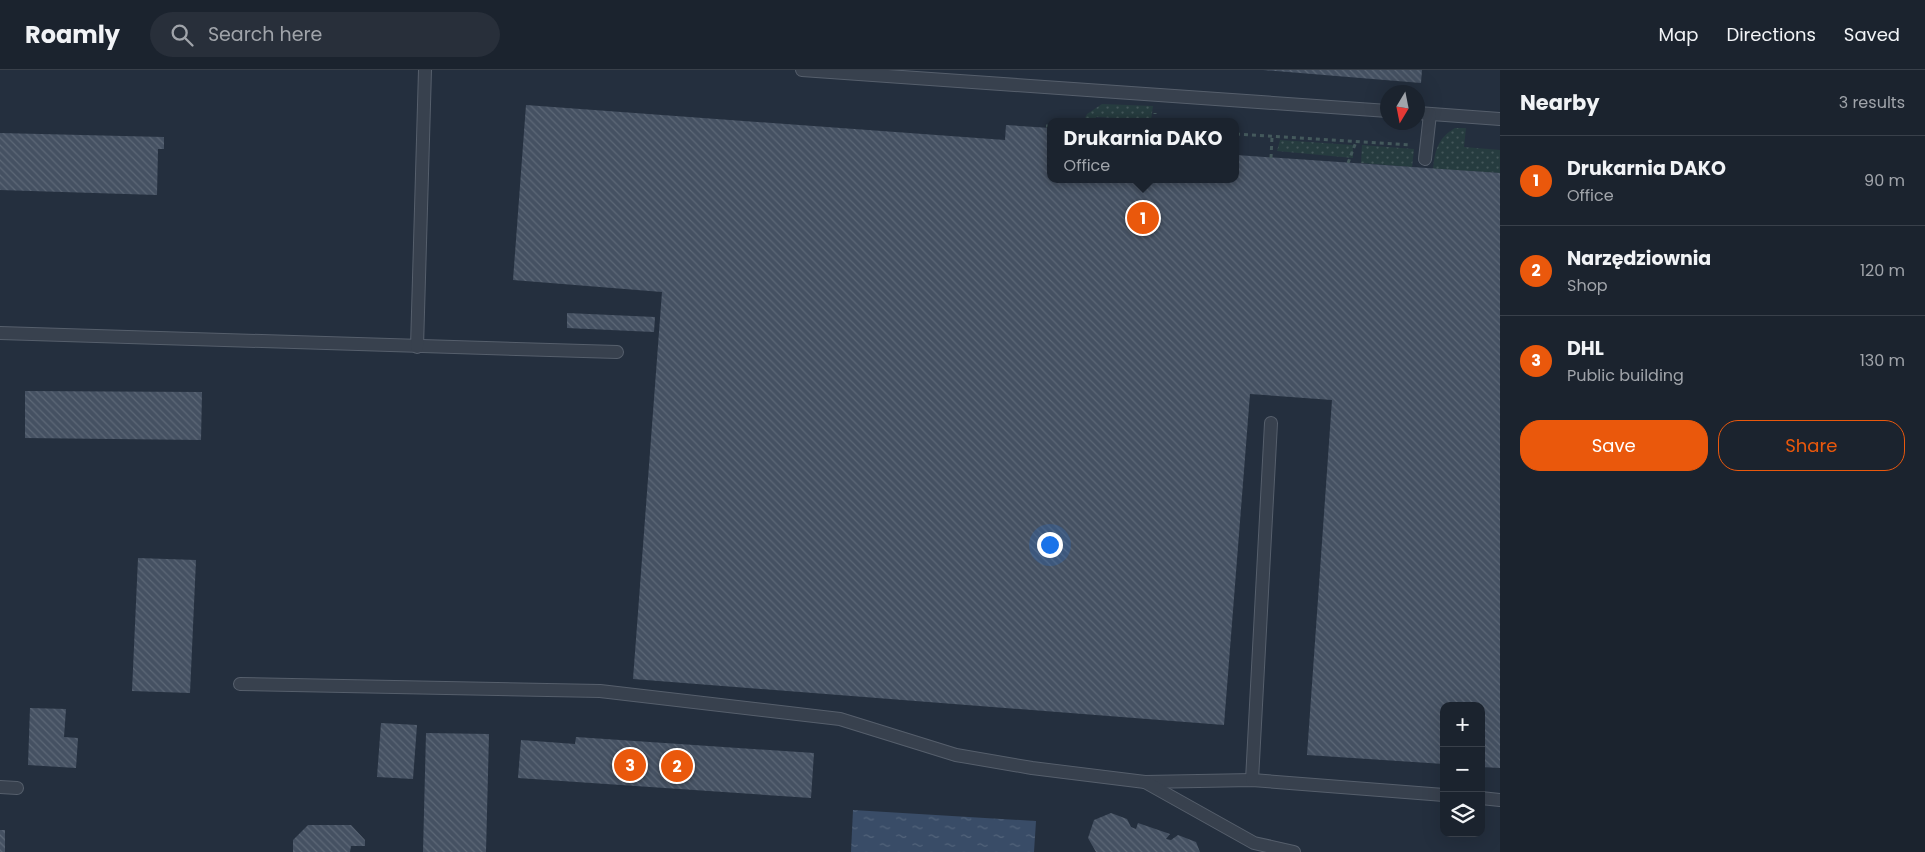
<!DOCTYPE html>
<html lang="en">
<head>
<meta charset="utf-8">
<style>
	body { margin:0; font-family:Poppins,sans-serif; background:#282f3a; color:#f1f3f6 }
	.controls { position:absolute; right:15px; bottom:15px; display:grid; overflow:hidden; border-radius:10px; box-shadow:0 5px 20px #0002 }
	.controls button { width:45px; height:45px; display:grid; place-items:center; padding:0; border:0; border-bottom:1px solid #39404a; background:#1b232e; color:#f1f3f6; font:25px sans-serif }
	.compass { position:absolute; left:1380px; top:15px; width:45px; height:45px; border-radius:50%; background:#1b232e; box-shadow:0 5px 20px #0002; rotate:190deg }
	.you { position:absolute; left:1049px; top:474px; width:18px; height:18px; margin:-12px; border:4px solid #fff; border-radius:50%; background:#1a73e8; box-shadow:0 0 0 8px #1a73e833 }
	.badge { display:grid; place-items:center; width:32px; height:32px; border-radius:50%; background:#ea580c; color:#fff; font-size:16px; font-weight:700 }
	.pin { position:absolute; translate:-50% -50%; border:2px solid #fff; box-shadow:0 1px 5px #0006 }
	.popup { position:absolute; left:1047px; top:48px; width:192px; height:65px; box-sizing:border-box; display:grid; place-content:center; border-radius:10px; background:#1b232e; filter:drop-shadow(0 1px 4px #0005); font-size:16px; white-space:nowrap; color:#a0a4aa }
	.popup b { font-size:19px; color:#f1f3f6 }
	.popup::after { content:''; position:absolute; left:50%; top:100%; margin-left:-10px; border:10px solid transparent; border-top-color:#1b232e }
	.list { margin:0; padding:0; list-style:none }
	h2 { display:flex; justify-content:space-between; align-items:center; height:65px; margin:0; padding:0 20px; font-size:21px }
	h2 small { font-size:16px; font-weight:400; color:#a0a4aa }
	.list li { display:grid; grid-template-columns:32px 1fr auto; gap:15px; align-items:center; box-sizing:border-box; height:90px; padding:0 20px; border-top:1px solid #39404a }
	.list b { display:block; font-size:19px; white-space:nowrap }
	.list p { margin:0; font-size:16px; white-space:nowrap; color:#a0a4aa }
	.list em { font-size:16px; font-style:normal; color:#a0a4aa }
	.actions { display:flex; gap:10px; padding:15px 20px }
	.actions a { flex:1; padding:11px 0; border:1px solid #ea580c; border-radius:20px; text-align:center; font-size:18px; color:#ea580c }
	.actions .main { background:#ea580c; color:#fff }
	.icon { flex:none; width:28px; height:28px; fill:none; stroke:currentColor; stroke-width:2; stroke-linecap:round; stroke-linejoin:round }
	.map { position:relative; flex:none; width:1500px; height:782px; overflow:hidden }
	header { display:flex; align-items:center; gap:30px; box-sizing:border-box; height:70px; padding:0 25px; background:#1b232e; border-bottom:1px solid #39404a }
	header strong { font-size:24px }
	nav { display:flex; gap:28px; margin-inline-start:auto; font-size:18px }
	.search { width:350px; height:45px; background:#282f3a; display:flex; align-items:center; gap:12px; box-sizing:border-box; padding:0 18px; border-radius:28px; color:#a0a4aa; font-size:19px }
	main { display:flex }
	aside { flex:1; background:#1b232e }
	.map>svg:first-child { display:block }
	.grass { fill:url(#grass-dots) }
	.water { fill:url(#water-ripples) }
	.building { fill:url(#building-back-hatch) }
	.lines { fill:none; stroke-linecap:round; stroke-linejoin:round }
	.service-casing { stroke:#565f6c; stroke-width:14 }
	.path { stroke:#44595c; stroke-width:3; stroke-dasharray:4 4; stroke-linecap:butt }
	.service { stroke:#38414e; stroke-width:12 }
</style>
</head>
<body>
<header>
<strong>Roamly</strong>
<div class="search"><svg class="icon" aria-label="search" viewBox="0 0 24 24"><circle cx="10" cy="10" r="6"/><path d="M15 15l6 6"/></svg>Search here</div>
<nav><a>Map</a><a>Directions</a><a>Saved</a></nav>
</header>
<main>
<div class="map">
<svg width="1500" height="782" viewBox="0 0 1500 782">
	<defs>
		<pattern id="grass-dots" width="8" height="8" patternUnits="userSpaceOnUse" patternTransform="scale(1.25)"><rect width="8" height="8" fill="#263c3f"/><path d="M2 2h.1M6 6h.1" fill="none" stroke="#435659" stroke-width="1.8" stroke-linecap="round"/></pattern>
		<pattern id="water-ripples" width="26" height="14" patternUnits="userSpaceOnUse" patternTransform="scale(1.25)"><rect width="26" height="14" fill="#394c67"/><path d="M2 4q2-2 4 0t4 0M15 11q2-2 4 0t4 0" fill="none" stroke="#53647b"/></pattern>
		<pattern id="building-back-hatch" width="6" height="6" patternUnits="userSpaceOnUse" patternTransform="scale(1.25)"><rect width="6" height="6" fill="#455162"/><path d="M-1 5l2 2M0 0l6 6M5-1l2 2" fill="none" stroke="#5d6877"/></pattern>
	</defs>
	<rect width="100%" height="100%" fill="#242f3e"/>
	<g class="grass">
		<polygon points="1102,34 1153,36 1151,50 1096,47 1096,52 1083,52 1087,44"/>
		<path d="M1455 58H1466L1464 77 1500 80V103L1433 99C1435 80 1438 68 1455 58Z"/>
		<polygon points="1280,70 1353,75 1353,88 1277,81"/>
		<polygon points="1362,75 1414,79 1412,97 1361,93"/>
	</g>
	<polygon class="water" points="853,740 1036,751 1034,782 851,782"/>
	<g class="building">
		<polygon points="1263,0 1422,0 1421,13"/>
		<polygon points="526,35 1005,70 1006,55 1050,58 1050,109 1236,109 1236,85 1500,103 1500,698 1481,697 1481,636 1444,636 1444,694 1307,685 1332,330 1250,324 1224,655 633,609 662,222 513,210"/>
		<polygon points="0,63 164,67 164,79 158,79 157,125 0,120"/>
		<polygon points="567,243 655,247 654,262 567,258"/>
		<polygon points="25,321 202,322 201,370 25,368"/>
		<polygon points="138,488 196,490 190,623 132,621"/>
		<polygon points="30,638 66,639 64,667 78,668 76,698 28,695"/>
		<polygon points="381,653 417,655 413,709 377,707"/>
		<polygon points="426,663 489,664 486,782 423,782"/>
		<polygon points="576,667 814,683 811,728 518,708 521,670 575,674"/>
		<polygon points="1111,743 1127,749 1131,757 1136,759 1138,753 1170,764 1166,769 1171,770 1178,765 1196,772 1200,782 1096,782 1088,768 1094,750"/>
		<polygon points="308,755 351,755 365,770 365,776 351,776 350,782 293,782 293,770"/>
		<rect x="0" y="760" width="5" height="22"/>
	</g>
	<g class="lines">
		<g class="service-casing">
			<g id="service">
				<polyline points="802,0 1388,41"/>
				<polyline points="1418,43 1500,49"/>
				<polyline points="1425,89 1430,44"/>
				<polyline points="0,263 617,282"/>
				<polyline points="417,277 425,0"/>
				<polyline points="240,614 600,621 840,649 956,685 1032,698 1145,712 1252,710 1444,725"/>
				<polyline points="1252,710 1271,353"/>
				<polyline points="1145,712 1254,773 1294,782"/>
				<polyline points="0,717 17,718"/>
				<polyline points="1481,728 1500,730"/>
			</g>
		</g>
		<g class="path">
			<polyline points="1155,52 1155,43"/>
			<polyline points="1046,56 1050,56"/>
			<polyline points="1236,64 1410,75"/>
			<polyline points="1271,88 1272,67"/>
			<polyline points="1348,93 1356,72"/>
		</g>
		<use href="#service" class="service"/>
	</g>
</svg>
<div class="controls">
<button>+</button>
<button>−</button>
<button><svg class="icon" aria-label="layers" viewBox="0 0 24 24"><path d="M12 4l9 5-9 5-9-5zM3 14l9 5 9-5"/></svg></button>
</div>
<svg class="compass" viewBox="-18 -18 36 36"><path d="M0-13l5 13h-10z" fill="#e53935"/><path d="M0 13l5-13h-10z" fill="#a0a4aa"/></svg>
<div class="you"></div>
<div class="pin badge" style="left:1143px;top:148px">1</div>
<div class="popup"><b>Drukarnia DAKO</b>Office</div>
<div class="pin badge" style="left:677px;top:696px">2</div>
<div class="pin badge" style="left:630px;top:695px">3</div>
</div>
<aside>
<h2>Nearby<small>3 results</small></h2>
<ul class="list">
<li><span class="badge">1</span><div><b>Drukarnia DAKO</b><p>Office</p></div><em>90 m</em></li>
<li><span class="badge">2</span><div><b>Narzędziownia</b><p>Shop</p></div><em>120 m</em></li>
<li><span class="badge">3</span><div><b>DHL</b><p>Public building</p></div><em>130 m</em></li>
</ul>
<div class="actions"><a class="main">Save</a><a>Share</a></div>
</aside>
</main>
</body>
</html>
